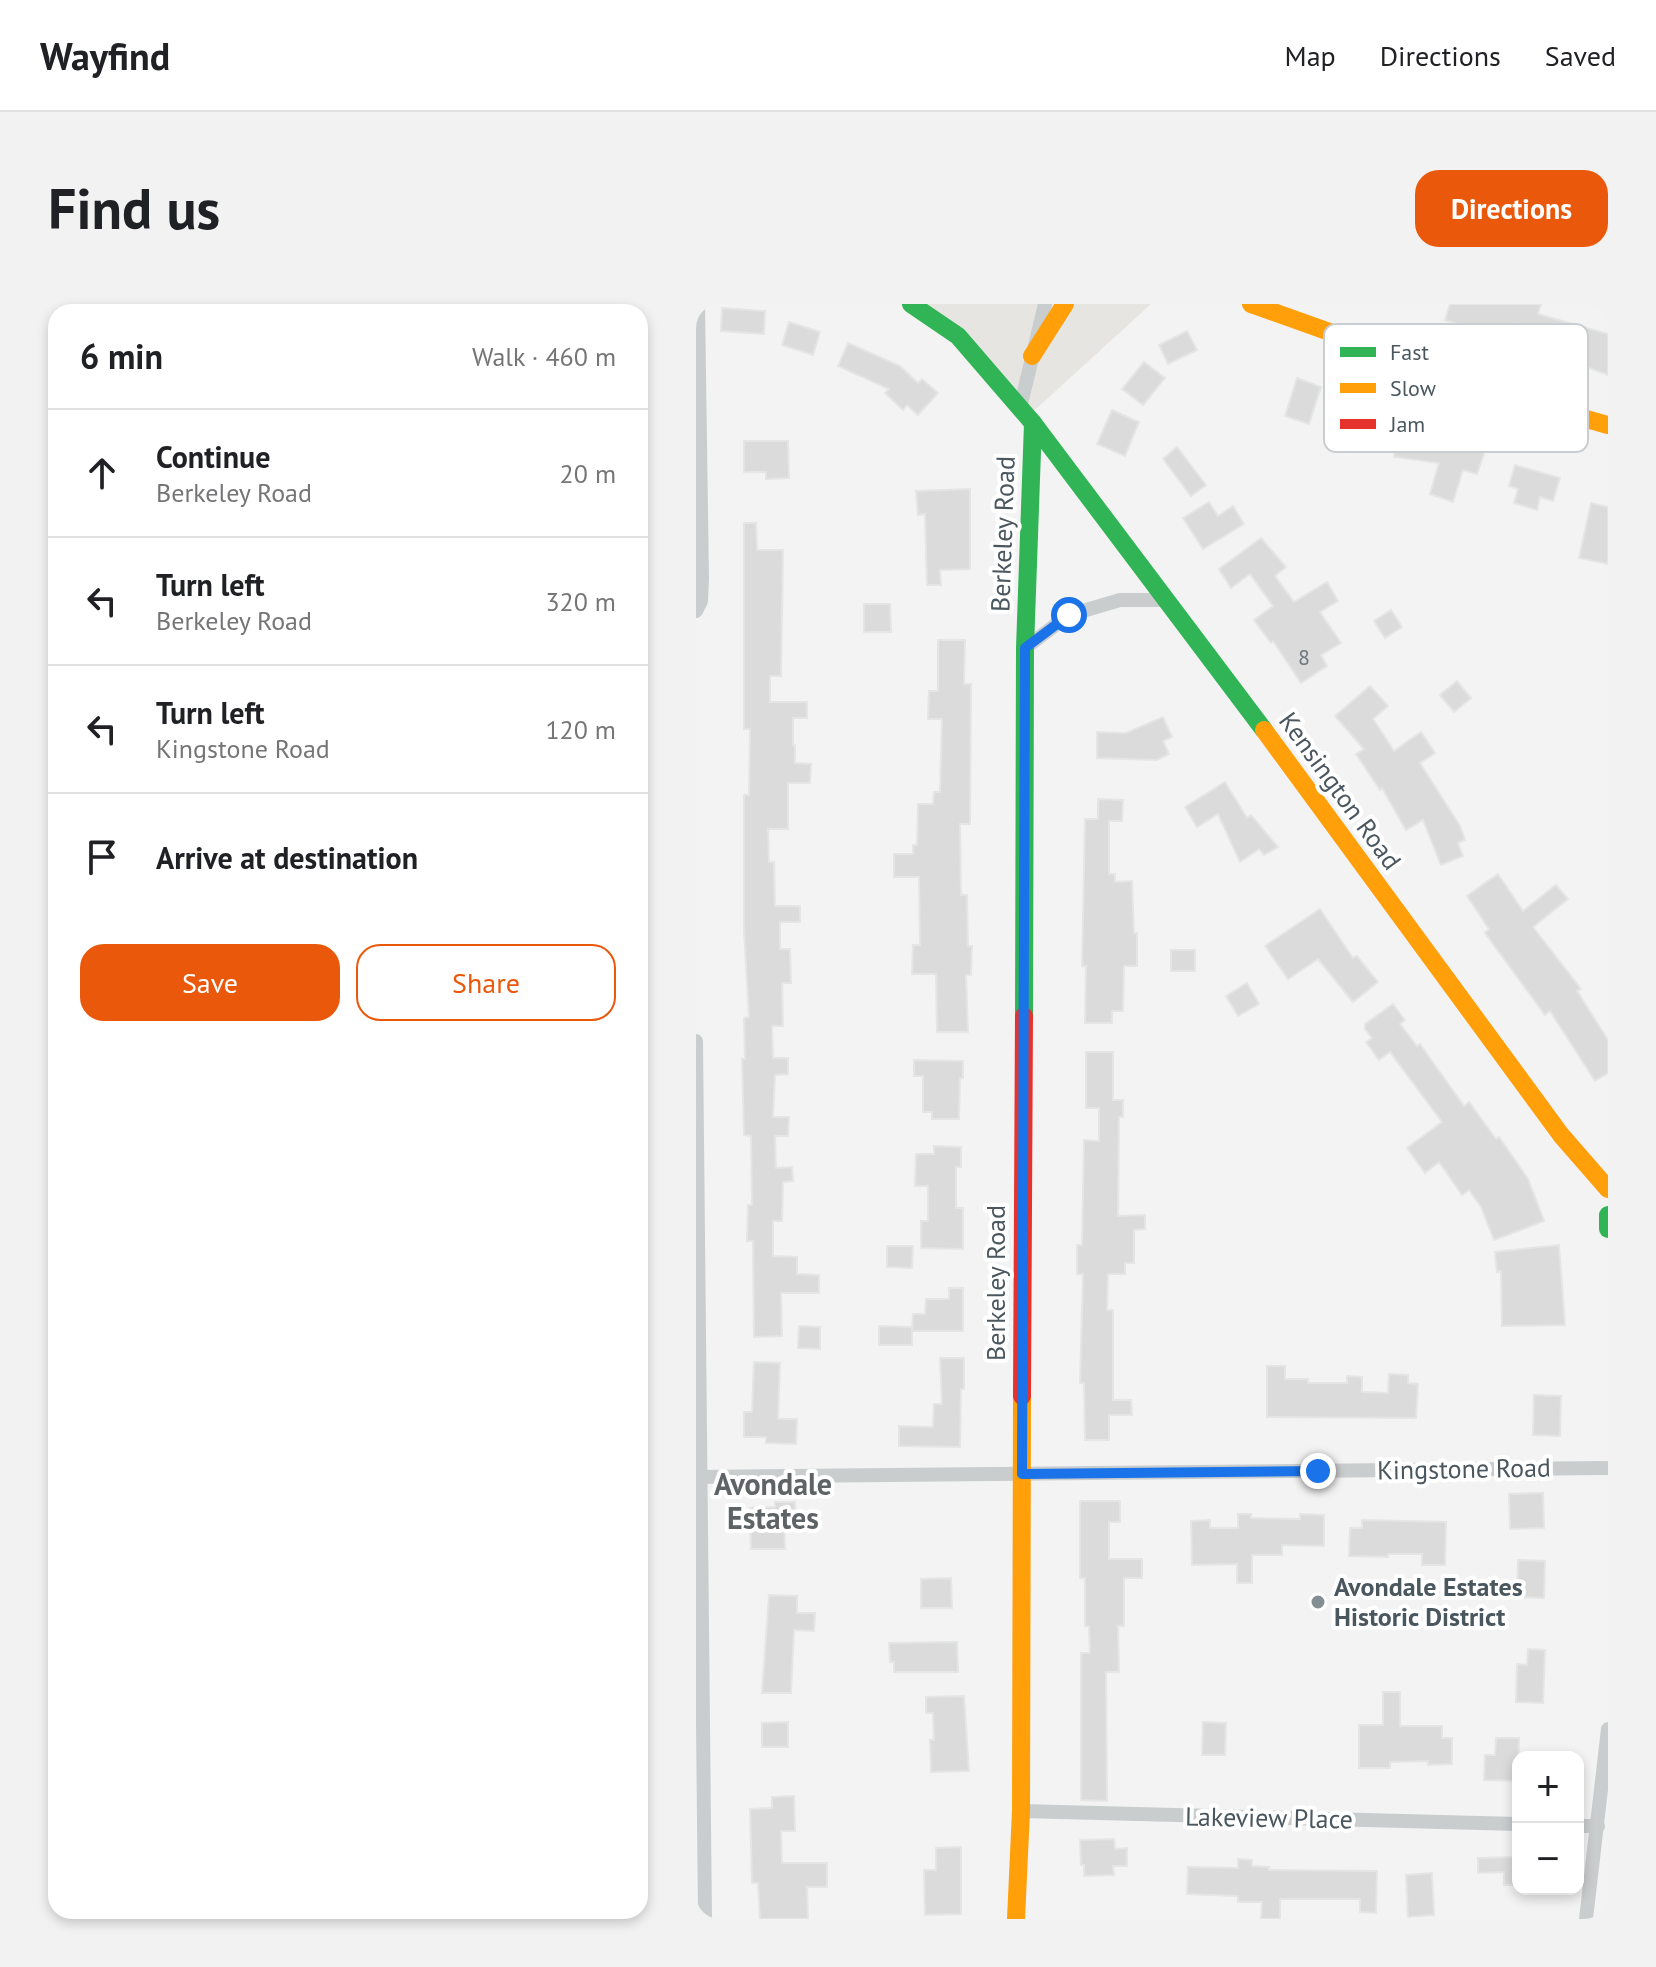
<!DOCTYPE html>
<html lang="en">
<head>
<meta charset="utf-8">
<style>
	body { margin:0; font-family:"PT Sans",sans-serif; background:#f2f2f2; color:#202124 }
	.controls { position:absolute; right:24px; bottom:24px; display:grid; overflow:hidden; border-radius:16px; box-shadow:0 4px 12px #0003 }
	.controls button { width:72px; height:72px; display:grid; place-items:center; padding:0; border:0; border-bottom:2px solid #e0e0e0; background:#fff; color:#202124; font:40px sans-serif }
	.stop { position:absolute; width:24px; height:24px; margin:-18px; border:6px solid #1a73e8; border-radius:50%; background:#fff }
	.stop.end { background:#1a73e8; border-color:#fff; box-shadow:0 2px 8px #0008 }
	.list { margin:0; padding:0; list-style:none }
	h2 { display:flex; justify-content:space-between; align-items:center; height:104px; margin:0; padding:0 32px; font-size:34px }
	h2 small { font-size:26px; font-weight:400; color:#757577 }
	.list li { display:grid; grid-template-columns:52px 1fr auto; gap:24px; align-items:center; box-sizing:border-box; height:128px; padding:0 32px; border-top:2px solid #e0e0e0 }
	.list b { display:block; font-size:30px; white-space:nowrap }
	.list p { margin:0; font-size:26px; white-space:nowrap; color:#757577 }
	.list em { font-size:26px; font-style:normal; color:#757577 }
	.actions { display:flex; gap:16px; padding:24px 32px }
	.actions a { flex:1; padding:18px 0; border:2px solid #ea580c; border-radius:24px; text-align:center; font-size:28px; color:#ea580c }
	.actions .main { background:#ea580c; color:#fff }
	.icon { flex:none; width:44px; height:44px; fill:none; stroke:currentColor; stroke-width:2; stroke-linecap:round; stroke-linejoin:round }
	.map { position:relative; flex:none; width:912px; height:1615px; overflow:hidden; border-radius:24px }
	header { display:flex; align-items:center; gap:48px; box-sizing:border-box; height:112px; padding:0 40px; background:#fff; border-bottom:2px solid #e0e0e0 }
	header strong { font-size:38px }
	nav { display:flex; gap:44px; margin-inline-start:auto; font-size:28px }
	.intro { display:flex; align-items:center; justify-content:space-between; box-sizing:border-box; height:192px; padding:0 48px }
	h1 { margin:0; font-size:56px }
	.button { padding:20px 36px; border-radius:24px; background:#ea580c; color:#fff; font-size:28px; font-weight:700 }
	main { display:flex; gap:48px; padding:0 48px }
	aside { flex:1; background:#fff; border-radius:24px; box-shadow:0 4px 12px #0003 }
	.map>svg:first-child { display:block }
	.commercial { fill:#e7e5e2 }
	.building { fill:#dbdbdc; stroke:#e4e5e5; stroke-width:2 }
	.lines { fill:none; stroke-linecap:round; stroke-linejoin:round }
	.street { stroke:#cacdce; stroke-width:14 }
	.fast { stroke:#30b455; stroke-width:18 }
	.slow { stroke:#ff9f0a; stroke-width:18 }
	.jam { stroke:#e5322d; stroke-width:18 }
	.route { stroke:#1a73e8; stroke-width:10 }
	.poi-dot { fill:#858e93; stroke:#fff; stroke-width:3 }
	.labels { text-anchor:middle; stroke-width:8; stroke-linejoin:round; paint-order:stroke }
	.number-label { font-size:22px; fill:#6f797f }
	.street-label { font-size:26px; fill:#4a575f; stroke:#fff }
	.poi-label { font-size:26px; font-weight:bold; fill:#4a575f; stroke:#fff; text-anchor:start }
	.quarter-label { font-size:30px; font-weight:bold; fill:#5e6366; stroke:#fff }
	.key { fill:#fff; stroke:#c9cdcf; stroke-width:2 }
	.key-label { font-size:22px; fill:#4a575f }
</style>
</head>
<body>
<header>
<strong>Wayfind</strong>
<nav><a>Map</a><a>Directions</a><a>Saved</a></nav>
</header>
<div class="intro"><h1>Find us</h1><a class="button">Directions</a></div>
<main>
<aside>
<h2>6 min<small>Walk · 460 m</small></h2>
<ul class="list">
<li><svg class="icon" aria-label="ahead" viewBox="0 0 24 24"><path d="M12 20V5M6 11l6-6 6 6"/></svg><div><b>Continue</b><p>Berkeley Road</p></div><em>20 m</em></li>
<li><svg class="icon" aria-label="left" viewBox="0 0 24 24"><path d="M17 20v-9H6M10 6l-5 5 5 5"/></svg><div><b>Turn left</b><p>Berkeley Road</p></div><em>320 m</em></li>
<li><svg class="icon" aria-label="left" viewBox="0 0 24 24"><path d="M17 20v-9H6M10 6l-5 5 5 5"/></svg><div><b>Turn left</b><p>Kingstone Road</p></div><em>120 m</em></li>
<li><svg class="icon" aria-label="arrive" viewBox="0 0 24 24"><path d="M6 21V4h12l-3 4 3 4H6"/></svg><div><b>Arrive at destination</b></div></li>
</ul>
<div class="actions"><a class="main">Save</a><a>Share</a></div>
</aside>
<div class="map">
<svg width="912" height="1615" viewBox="0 0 912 1615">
	<rect width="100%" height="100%" fill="#f3f3f3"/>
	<polygon class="commercial" points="211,0 455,0 329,115 280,60"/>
	<g class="building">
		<polygon points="754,0 845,0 842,10 912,30 912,71 883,60 882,66 842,54 849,29 821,20 814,42 792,36 794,30 749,16"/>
		<polygon points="26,4 69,7 68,30 25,27"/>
		<polygon points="93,18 124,28 117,51 86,41"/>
		<polygon points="491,27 501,46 472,60 463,41"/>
		<polygon points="152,39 204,62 222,79 226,75 242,89 222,111 211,101 207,106 189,89 193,85 142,62"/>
		<polygon points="448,58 469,74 447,101 426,85"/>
		<polygon points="601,74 625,83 613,120 589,112"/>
		<polygon points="655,97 690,106 688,114 736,120 735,126 790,144 781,170 767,166 757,198 734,190 743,159 698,153 699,142 646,128"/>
		<polygon points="416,106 443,118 429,152 401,140"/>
		<polygon points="48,137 92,137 93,174 70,175 70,168 48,168"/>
		<polygon points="481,143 510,181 495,192 467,155"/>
		<polygon points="819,161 864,174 857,197 844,193 841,206 818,199 822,185 813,182"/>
		<polygon points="274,185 274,265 244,266 245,281 231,281 229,210 222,211 220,187"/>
		<polygon points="513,198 522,212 537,202 548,220 507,245 487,214"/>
		<polygon points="895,199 912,203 912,260 883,254"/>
		<polygon points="48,219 60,219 61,246 87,246 85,372 74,372 74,398 111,398 111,414 97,414 97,441 99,441 99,459 115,460 114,479 92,479 92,525 72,525 73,558 78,558 79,602 104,602 104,618 84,618 84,645 94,645 95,679 86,679 87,722 76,722 77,754 92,754 92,770 79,771 77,813 93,813 92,832 79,832 80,864 96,863 97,877 87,878 86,917 77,917 77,952 101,953 101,970 123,971 123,989 85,989 86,1032 58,1033 57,937 51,937 52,901 56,901 55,832 48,831 46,755 49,755 48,714 53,713 48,627 48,491 53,491 54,425 48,425"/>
		<polygon points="565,234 590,263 579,272 598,298 631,278 642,297 624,308 645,339 625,351 631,362 605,379 577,337 575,339 558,316 577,302 554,270 535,284 523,265"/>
		<polygon points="168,300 194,300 195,328 168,328"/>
		<polygon points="695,306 706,323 689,334 678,317"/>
		<polygon points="242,336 269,336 268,380 275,380 274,520 264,520 265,591 271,591 272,642 276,642 275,671 270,671 272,728 241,728 240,670 216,670 217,641 224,641 223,573 198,573 198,550 217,550 217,541 221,541 222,500 237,500 238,488 244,488 246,415 232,415 233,387 242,387"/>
		<polygon points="761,377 775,394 758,408 744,391"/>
		<polygon points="674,382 692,402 677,415 698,447 725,428 739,449 724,459 764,522 769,536 762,539 767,552 745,561 727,516 710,526 686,484 684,486 660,450 668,445 639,412"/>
		<polygon points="467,413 476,433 467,437 473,450 461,456 401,454 401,428 430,429"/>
		<polygon points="529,478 551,514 555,511 582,543 568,551 563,545 544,558 522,510 501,523 489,503"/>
		<polygon points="402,495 427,496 426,517 413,517 413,570 419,570 419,578 436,577 438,629 441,629 441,662 428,662 427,707 416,707 416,719 389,719 390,662 386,662 389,515 402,515"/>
		<polygon points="802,570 827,607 860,581 872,595 837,623 885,685 881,687 912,736 912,769 899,777 854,707 849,711 789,629 793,625 771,592"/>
		<polygon points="624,605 657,654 661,652 682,678 657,698 622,655 592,675 569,642"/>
		<rect x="475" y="646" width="24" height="21"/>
		<polygon points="551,679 563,700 542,712 530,692"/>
		<polygon points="697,700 709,716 704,720 721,742 724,740 768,802 773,798 800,835 803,833 832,875 848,917 798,936 785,903 773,886 766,891 743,858 729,869 711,844 746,818 694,748 683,756 670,738 676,734 669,725 669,720"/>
		<polygon points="390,748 417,748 417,796 427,796 427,813 423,813 422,912 449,911 449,925 438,926 438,959 429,959 429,970 412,970 411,1006 417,1006 417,1096 435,1096 436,1111 413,1111 413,1136 389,1136 388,1079 384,1079 387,970 381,970 381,941 386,941 388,836 403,837 403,804 390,804"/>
		<polygon points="218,756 267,757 267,774 264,774 263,815 236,815 236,808 227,808 227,772 218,772"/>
		<polygon points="238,842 265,843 265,863 260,863 260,904 267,904 267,945 225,944 225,917 232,917 232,882 219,882 220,850 238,850"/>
		<polygon points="863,941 869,1021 806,1022 805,967 801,968 799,948"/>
		<polygon points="191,942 217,942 216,964 191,963"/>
		<polygon points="253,984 267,984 267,1027 216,1027 217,1010 229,1010 230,995 253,995"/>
		<polygon points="103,1022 124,1023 124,1045 102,1044"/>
		<polygon points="183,1022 216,1023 216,1041 183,1041"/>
		<polygon points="244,1054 268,1054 268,1085 265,1085 264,1143 203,1142 203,1122 237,1123 238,1100 246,1100"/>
		<polygon points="58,1058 84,1059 82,1115 101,1115 100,1140 70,1139 70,1133 48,1133 48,1108 56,1108"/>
		<polygon points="571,1062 589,1062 589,1075 612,1075 612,1079 651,1079 651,1072 666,1073 666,1088 692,1089 693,1070 712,1071 712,1079 722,1080 720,1114 571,1113"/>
		<polygon points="838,1091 865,1092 864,1132 837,1131"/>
		<polygon points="847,1189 848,1224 814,1225 813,1190"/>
		<polygon points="384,1197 424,1197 424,1218 413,1218 413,1255 446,1255 446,1274 428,1274 428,1322 422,1322 423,1368 410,1368 411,1497 385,1496 385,1349 394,1349 393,1322 389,1322 389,1274 384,1274"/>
		<polygon points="79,1198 99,1198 100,1216 88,1216 89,1245 55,1245 54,1204 79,1203"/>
		<polygon points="542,1210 555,1210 555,1214 604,1215 604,1210 628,1211 628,1242 586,1241 586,1251 556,1251 556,1279 541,1279 541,1260 496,1261 495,1217 514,1216 514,1224 542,1224"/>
		<polygon points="666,1216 750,1218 749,1261 726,1261 726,1250 692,1250 692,1253 653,1252 654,1224 666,1224"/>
		<polygon points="822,1256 849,1257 848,1294 821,1293"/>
		<polygon points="255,1274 256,1304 225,1304 225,1275"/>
		<polygon points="73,1291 101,1292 101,1309 119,1309 118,1327 98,1326 95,1389 66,1389"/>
		<polygon points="261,1338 262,1368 198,1368 198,1358 194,1358 193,1339"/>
		<polygon points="832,1345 849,1346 847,1399 820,1398 821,1360 831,1361"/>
		<polygon points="687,1388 704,1388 704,1422 746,1422 746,1434 756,1434 756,1460 732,1461 732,1457 694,1458 694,1464 663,1464 663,1421 687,1421"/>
		<polygon points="268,1392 273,1467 235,1468 234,1436 238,1436 237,1409 230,1409 230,1393"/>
		<polygon points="92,1418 92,1443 66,1443 66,1419"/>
		<polygon points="507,1418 530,1419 529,1451 506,1451"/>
		<polygon points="800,1434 823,1434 822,1477 788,1476 789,1451 799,1451"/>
		<polygon points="98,1492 99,1527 85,1527 86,1559 131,1559 131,1583 111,1583 112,1615 64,1615 62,1579 56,1579 54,1505 76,1504 76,1493"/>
		<polygon points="418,1535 419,1545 431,1544 431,1562 417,1562 418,1571 388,1572 388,1561 385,1561 384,1536"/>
		<polygon points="265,1543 265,1610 229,1611 228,1566 240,1566 240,1544"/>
		<polygon points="822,1553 822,1581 808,1581 808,1568 782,1569 782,1554"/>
		<polygon points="542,1555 556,1556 556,1562 573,1563 573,1566 681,1567 680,1609 664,1608 664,1595 584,1595 584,1615 565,1615 566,1598 542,1598 542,1592 491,1590 492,1563 542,1564"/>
		<polygon points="736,1569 738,1611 712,1613 710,1571"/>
	</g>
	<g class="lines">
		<g class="street">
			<polyline points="324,104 349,0"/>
			<polyline points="0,307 5,297 6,275 2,0"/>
			<polyline points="329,344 373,311 424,296 472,296"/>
			<polyline points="0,737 9,1615"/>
			<polyline points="0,1173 912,1164"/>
			<polyline points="325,1507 822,1520"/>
			<polyline points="882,1522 902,1522"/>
			<polyline points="890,1615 912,1425"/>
		</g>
		<g class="fast">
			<polyline points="215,0 262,32 337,119 568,426"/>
			<polyline points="328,712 329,344 337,119"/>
			<polyline points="912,911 912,925"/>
		</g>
		<g class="slow">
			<polyline points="555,0 830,98 912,121"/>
			<polyline points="336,52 369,0"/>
			<polyline points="568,426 865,831 912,885"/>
			<polyline points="320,1615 325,1507 326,1092"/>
		</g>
		<polyline class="jam" points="326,1092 328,712"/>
	</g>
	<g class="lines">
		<polyline class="route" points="373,311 329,344 326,1170 622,1167"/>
	</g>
	<circle class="poi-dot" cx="622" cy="1298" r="8"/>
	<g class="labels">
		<g class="number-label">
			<text x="608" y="361">8</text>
		</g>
		<g class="street-label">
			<text transform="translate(307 230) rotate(-88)" y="9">Berkeley Road</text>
			<text transform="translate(644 487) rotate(54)" y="9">Kensington Road</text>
			<text transform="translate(300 979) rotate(-90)" y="9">Berkeley Road</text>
			<text transform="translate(768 1165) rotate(-1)" y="9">Kingstone Road</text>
			<text transform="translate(573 1514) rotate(1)" y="9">Lakeview Place</text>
		</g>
		<g class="poi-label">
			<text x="638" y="1292">Avondale Estates<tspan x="638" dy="30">Historic District</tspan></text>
		</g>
		<g class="quarter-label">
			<text x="77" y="1191">Avondale<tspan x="77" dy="34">Estates</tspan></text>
		</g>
	</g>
	<rect x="628" y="20" width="264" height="128" rx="12" class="key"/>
	<rect x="644" y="43" width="36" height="10" fill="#30b455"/>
	<rect x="644" y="79" width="36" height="10" fill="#ff9f0a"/>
	<rect x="644" y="115" width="36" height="10" fill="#e5322d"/>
	<g class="key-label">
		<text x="694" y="56">Fast</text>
		<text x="694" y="92">Slow</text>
		<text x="694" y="128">Jam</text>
	</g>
</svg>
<div class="controls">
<button>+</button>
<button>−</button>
</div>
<div class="stop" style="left:373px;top:311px"></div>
<div class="stop end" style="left:622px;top:1167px"></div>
</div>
</main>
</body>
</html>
